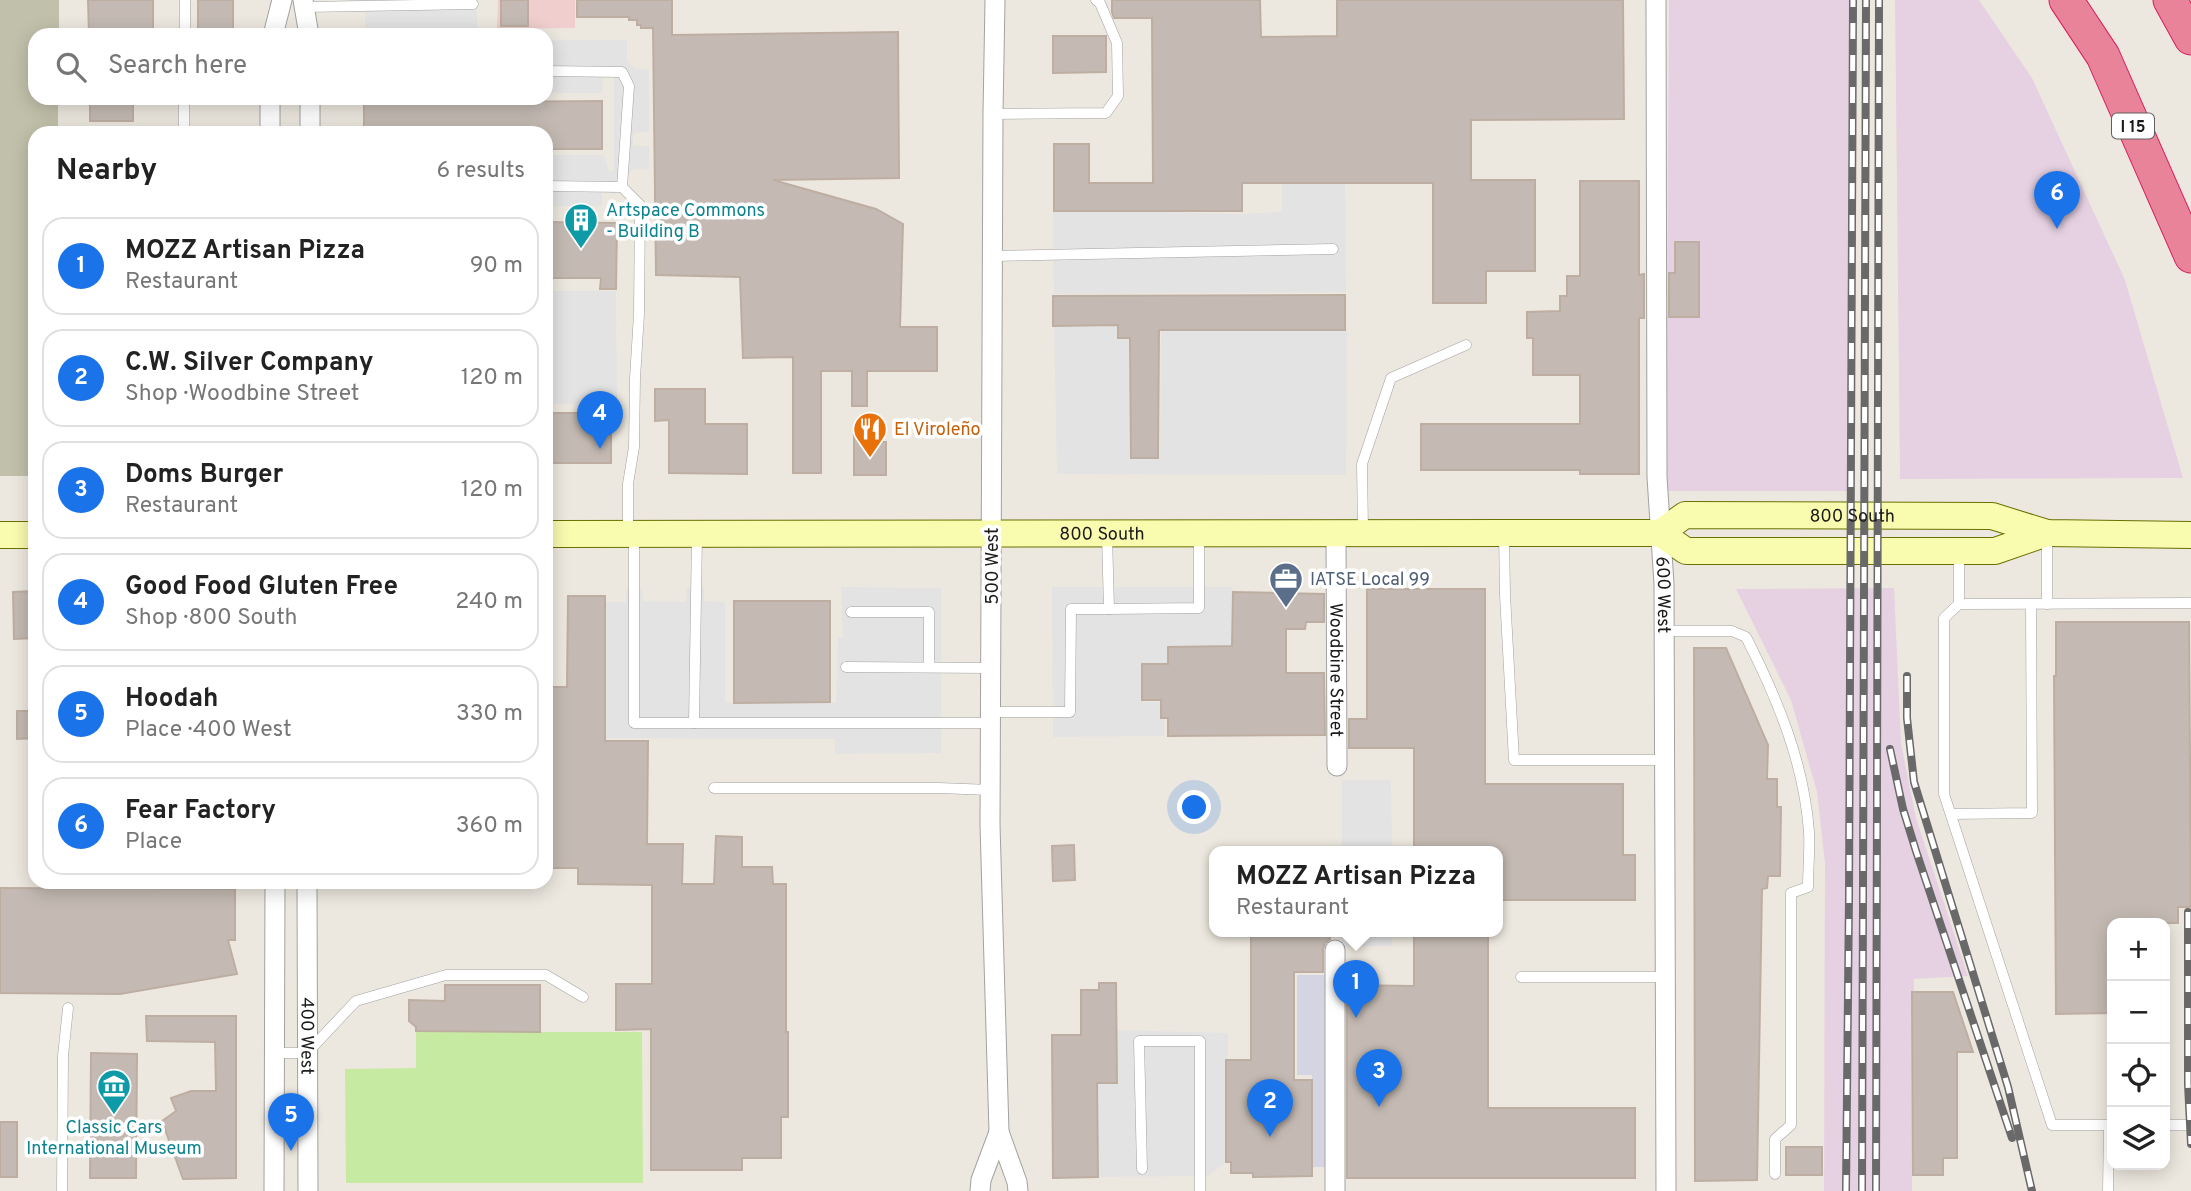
<!DOCTYPE html>
<html lang="en">
<head>
<meta charset="utf-8">
<style>
	body { margin:0; font-family:Overpass,sans-serif; background:#f6f6f6; color:#222 }
	.controls { position:absolute; right:21px; bottom:21px; display:grid; overflow:hidden; border-radius:14px; box-shadow:0 4px 18px #0003 }
	.controls button { width:63px; height:63px; display:grid; place-items:center; padding:0; border:0; border-bottom:2px solid #e0e0e0; background:#fff; color:#222; font:35px sans-serif }
	.you { position:absolute; left:1195px; top:808px; width:24px; height:24px; margin:-18px; border:5px solid #fff; border-radius:50%; background:#1a73e8; box-shadow:0 0 0 10px #1a73e833 }
	.badge { display:grid; place-items:center; width:46px; height:46px; border-radius:50%; background:#1a73e8; color:#fff; font-size:23px; font-weight:700 }
	.pin { position:absolute; translate:-50% -58px; filter:drop-shadow(0 2px 4px #0008) }
	.pin::after { content:''; position:absolute; top:37px; width:24px; height:21px; background:inherit; clip-path:polygon(0 0,100% 0,50% 100%) }
	.popup { position:absolute; left:1209px; top:846px; width:294px; height:91px; box-sizing:border-box; display:grid; place-content:center; border-radius:14px; background:#fff; filter:drop-shadow(0 2px 5px #0005); font-size:23px; white-space:nowrap; color:#767676 }
	.popup b { font-size:26px; color:#222 }
	.popup::after { content:''; position:absolute; left:50%; top:100%; margin-left:-14px; border:14px solid transparent; border-top-color:#fff }
	.list { margin:0; padding:0; list-style:none }
	h2 { display:flex; justify-content:space-between; align-items:center; height:91px; margin:0; padding:0 28px; font-size:30px }
	h2 small { font-size:23px; font-weight:400; color:#767676 }
	.list li { display:grid; grid-template-columns:46px 1fr auto; gap:21px; align-items:center; box-sizing:border-box; height:98px; margin:0 14px 14px; padding:0 14px; border:2px solid #e0e0e0; border-radius:21px }
	.list b { display:block; font-size:26px; white-space:nowrap }
	.list p { margin:0; font-size:23px; white-space:nowrap; color:#767676 }
	.list em { font-size:23px; font-style:normal; color:#767676 }
	.icon { flex:none; width:38px; height:38px; fill:none; stroke:currentColor; stroke-width:2; stroke-linecap:round; stroke-linejoin:round }
	.map { position:relative; flex:none; width:2191px; height:1191px; overflow:hidden }
	.search { position:absolute; background:#fff; box-shadow:0 4px 18px #0003; left:28px; top:28px; width:525px; height:77px; display:flex; align-items:center; gap:18px; box-sizing:border-box; padding:0 24px; border-radius:21px; color:#767676; font-size:26px }
	.panel { position:absolute; background:#fff; box-shadow:0 4px 18px #0003; left:28px; top:126px; width:525px; height:763px; border-radius:21px }
	.map>svg:first-child { display:block }
	.commercial { fill:#efcecd }
	.industrial { fill:#e6d1e3 }
	.construction { fill:#c1c1ab }
	.grass { fill:#c7eaa2 }
	.parking { fill:#e3e3e3 }
	.plaza { fill:#d4d4e2 }
	.building { fill:#c4bab3; stroke:#beaea2; stroke-width:2 }
	.lines { fill:none; stroke-linecap:round; stroke-linejoin:round }
	.lane-casing { stroke:#a2a2a2; stroke-width:11 }
	.street-casing { stroke:#a2a2a2; stroke-width:21 }
	.secondary-casing { stroke:#687102; stroke-width:28 }
	.highway-casing { stroke:#d81f63; stroke-width:35 }
	.lane { stroke:#fff; stroke-width:10 }
	.street { stroke:#fff; stroke-width:19 }
	.secondary { stroke:#f9fbaf; stroke-width:26 }
	.highway { stroke:#e88399; stroke-width:33 }
	.rail-casing { stroke:#696969; stroke-width:8 }
	.rail { stroke:#fff; stroke-width:5; stroke-dasharray:16; stroke-linecap:butt }
	.labels { text-anchor:middle; stroke-width:7; stroke-linejoin:round; paint-order:stroke }
	.shield { fill:#fff; stroke:#5f5f5f; stroke-width:2 }
	.shield-label { font-size:16px; font-weight:bold; fill:#1b1b1b }
	.culture-label { font-size:18px; fill:#0d838f; stroke:#fff; text-anchor:start }
	.food-label { font-size:18px; fill:#c56008; stroke:#fff; text-anchor:start }
	.street-label { font-size:18px; fill:#1b1b1b; stroke:#fff }
	.service-label { font-size:18px; fill:#4e5e75; stroke:#fff; text-anchor:start }
</style>
</head>
<body>
<div class="map">
<svg width="2191" height="1191" viewBox="0 0 2191 1191">
	<rect width="100%" height="100%" fill="#ede8df"/>
	<polygon class="commercial" points="498,0 575,0 575,28 497,29"/>
	<g class="industrial">
		<polygon points="1669,0 1849,0 1847,491 1666,491"/>
		<polygon points="1895,0 1979,0 2032,78 2125,280 2183,478 1900,479"/>
		<polygon points="1894,588 1901,743 1916,818 1968,976 1914,979 1912,1191 1824,1191 1825,863 1817,792 1791,700 1736,589"/>
	</g>
	<polygon class="construction" points="0,0 59,0 59,35 35,35 35,98 58,98 58,133 35,133 35,476 0,476"/>
	<polygon class="grass" points="416,1032 642,1032 643,1183 346,1183 345,1069 416,1068"/>
	<g class="parking">
		<polygon points="347,0 477,0 477,29 365,28 365,12 347,12"/>
		<polygon points="546,40 627,40 627,62 636,69 649,70 649,132 633,133 633,146 649,146 649,169 631,170 614,194 602,190 602,206 546,206 546,155 604,155 609,171 614,171 614,76 603,76 602,93 546,93"/>
		<polygon points="1282,183 1345,183 1346,292 1054,294 1053,210 1245,214 1282,212"/>
		<polygon points="546,291 616,291 617,404 546,404"/>
		<polygon points="1054,324 1132,325 1133,455 1160,455 1161,329 1347,329 1346,475 1057,474"/>
		<polygon points="627,587 642,588 643,601 686,602 687,588 704,587 704,601 725,602 725,703 836,703 838,638 843,637 841,587 941,588 941,753 835,754 835,739 605,738 605,602 626,602"/>
		<polygon points="1052,587 1232,587 1231,645 1172,646 1171,663 1144,663 1144,702 1164,702 1164,736 1053,737"/>
		<polygon points="1342,780 1391,780 1392,852 1342,852"/>
		<rect x="1342" y="932" width="50" height="14"/>
		<polygon points="1116,1030 1228,1033 1226,1162 1208,1176 1098,1177 1097,1083 1117,1083"/>
	</g>
	<polygon class="plaza" points="1297,975 1335,975 1335,1167 1312,1167 1312,1075 1297,1075"/>
	<g class="building">
		<polygon points="88,0 153,0 153,32 132,32 132,35 89,35"/>
		<rect x="198" y="0" width="35" height="35"/>
		<rect x="501" y="0" width="27" height="26"/>
		<polygon points="577,0 672,0 672,35 898,32 899,178 773,180 876,209 903,224 900,327 937,327 937,371 867,371 867,406 852,406 852,371 821,371 821,473 793,473 793,357 743,358 740,277 656,275 653,28 641,28 641,25 637,25 637,20 629,20 629,17 577,17"/>
		<polygon points="1112,0 1260,0 1261,37 1337,36 1337,0 1623,0 1624,119 1471,120 1471,180 1535,180 1535,271 1486,271 1486,303 1433,303 1433,183 1242,183 1242,211 1054,211 1054,144 1089,144 1089,183 1153,183 1152,18 1114,18 1112,12"/>
		<polygon points="1053,36 1106,36 1106,72 1053,73"/>
		<rect x="90" y="98" width="43" height="23"/>
		<polygon points="602,101 602,149 546,149 546,133 364,133 364,103"/>
		<polygon points="1580,181 1639,181 1639,275 1644,274 1644,318 1639,318 1639,474 1580,474 1580,470 1421,470 1421,424 1580,424 1580,375 1533,375 1533,338 1527,338 1527,312 1560,311 1560,296 1567,296 1567,276 1580,276"/>
		<polygon points="546,222 617,223 616,289 600,289 601,278 546,278"/>
		<polygon points="1675,242 1699,242 1699,317 1669,317 1669,273 1675,273"/>
		<polygon points="1345,295 1345,330 1159,330 1158,458 1131,458 1130,338 1118,338 1118,325 1053,326 1053,296"/>
		<polygon points="655,389 705,389 705,424 747,424 747,474 669,473 669,420 655,421"/>
		<rect x="546" y="413" width="65" height="50"/>
		<polygon points="854,431 869,431 869,442 886,442 886,475 854,475"/>
		<polygon points="1367,589 1485,589 1485,784 1623,784 1623,855 1635,855 1635,900 1498,900 1498,852 1414,852 1414,748 1349,748 1349,719 1367,719"/>
		<polygon points="35,591 35,638 14,639 13,592"/>
		<polygon points="1233,592 1324,594 1324,622 1306,622 1305,629 1286,629 1286,673 1324,673 1325,735 1168,736 1168,718 1161,718 1161,700 1142,700 1142,664 1168,664 1168,647 1232,646"/>
		<polygon points="568,596 605,596 605,741 648,741 647,844 683,844 682,884 714,884 716,836 742,837 742,867 772,867 773,884 786,884 786,1032 788,1032 788,1117 781,1117 781,1158 742,1158 742,1170 651,1170 651,1029 616,1030 616,984 652,984 652,885 578,884 578,868 546,868 546,687 567,687"/>
		<polygon points="734,601 830,601 830,702 734,703"/>
		<polygon points="2056,622 2189,622 2191,907 2178,907 2178,923 2112,923 2112,1013 2056,1014 2054,676 2056,676"/>
		<polygon points="1694,648 1726,648 1768,745 1767,779 1777,779 1777,807 1781,807 1780,876 1768,876 1767,888 1762,889 1757,1180 1695,1181"/>
		<polygon points="17,711 35,711 35,738 17,739"/>
		<polygon points="1074,845 1075,880 1053,881 1052,846"/>
		<polygon points="0,888 235,889 235,940 228,940 237,974 120,994 0,993"/>
		<polygon points="1251,932 1330,932 1330,939 1325,943 1323,949 1323,972 1294,972 1294,1080 1312,1080 1312,1176 1253,1177 1253,1173 1231,1173 1231,1162 1226,1162 1226,1060 1251,1060"/>
		<polygon points="1414,932 1488,932 1488,1108 1635,1108 1635,1178 1347,1178 1347,985 1414,986"/>
		<polygon points="1099,983 1116,983 1117,1083 1097,1083 1098,1177 1053,1178 1052,1035 1081,1035 1081,990 1099,990"/>
		<polygon points="445,985 540,985 540,1032 416,1031 416,1027 409,1021 409,1000 445,1001"/>
		<polygon points="1912,992 1953,992 1973,1052 1957,1052 1957,1158 1943,1158 1943,1175 1913,1175"/>
		<polygon points="146,1016 236,1016 236,1178 183,1179 162,1121 176,1111 171,1098 191,1091 216,1091 215,1042 147,1041"/>
		<polygon points="91,1053 137,1054 136,1178 90,1178"/>
		<rect x="0" y="1122" width="17" height="55"/>
		<rect x="1786" y="1147" width="36" height="28"/>
	</g>
	<g class="lines">
		<g class="lane-casing">
			<g id="lane">
				<polyline points="305,7 473,4"/>
				<polyline points="185,35 185,0"/>
				<polyline points="546,71 622,72 629,86 622,187"/>
				<polyline points="993,114 1106,113 1118,96 1117,43 1100,3 1096,0"/>
				<polyline points="184,133 184,98"/>
				<polyline points="546,186 622,187 640,205 639,314 635,378 634,447 628,484 628,533"/>
				<polyline points="992,256 1333,249"/>
				<polyline points="1363,530 1362,464 1391,378 1466,345"/>
				<polyline points="634,535 634,723 991,723"/>
				<polyline points="1107,535 1109,609 1199,608 1199,534"/>
				<polyline points="1504,535 1505,595 1514,760 1664,760"/>
				<polyline points="2047,535 2047,604"/>
				<polyline points="1959,551 1959,604 1944,618 1944,794 2052,1125 2112,1125"/>
				<polyline points="1959,604 2191,603"/>
				<polyline points="851,612 929,612 929,667"/>
				<path d="M1664 631H1732L1746 637C1777 698 1804 762 1809 832 1810 850 1808 869 1808 887L1791 893V1125L1775 1139V1174"/>
				<polyline points="846,667 991,668"/>
				<polyline points="992,712 1070,712 1071,609 1109,609"/>
				<polyline points="694,723 697,535"/>
				<polyline points="714,788 939,788 991,790"/>
				<polyline points="1951,814 2032,813 2031,604"/>
				<polyline points="1521,977 1665,977"/>
				<polyline points="275,1053 307,1053 356,1001 446,975 546,975 583,997"/>
				<polyline points="2165,1125 2191,1125"/>
				<polyline points="1142,1169 1139,1041 1200,1041 1200,1191"/>
				<polyline points="62,1191 63,1056 68,1008"/>
				<polyline points="2108,1191 2109,1125"/>
			</g>
		</g>
		<g class="street-casing">
			<g id="street">
				<polyline points="303,0 309,35"/>
				<polyline points="995,0 993,114 990,825 999,1132 1017,1182 1018,1191"/>
				<path id="s1" d="M1656 0 1657 477 1664 584 1666 1191"/>
				<polyline points="273,35 282,0"/>
				<polyline points="270,98 270,133"/>
				<polyline points="310,133 310,98"/>
				<path id="s2" d="M1336 534 1337 766"/>
				<path id="s3" d="M307 882 308 1191"/>
				<polyline points="1335,950 1335,1191"/>
				<polyline points="274,1191 275,882"/>
				<polyline points="980,1191 981,1180 999,1132"/>
			</g>
		</g>
		<g class="secondary-casing">
			<g id="secondary">
				<path id="s4" d="M1660 533 1685 515 1992 516 2047 533 2191 535"/>
				<path id="s5" d="M546 534 1660 533 1686 551H1995L2047 533"/>
				<polyline points="0,535 35,535"/>
			</g>
		</g>
		<g class="highway-casing">
			<g id="highway">
				<polyline points="2066,0 2103,56 2191,256"/>
				<polyline points="2170,0 2191,38"/>
			</g>
		</g>
		<use href="#lane" class="lane"/>
		<use href="#street" class="street"/>
		<use href="#secondary" class="secondary"/>
		<use href="#highway" class="highway"/>
		<g class="rail-casing">
			<g id="rail">
				<polyline points="1907,676 1907,718 1914,782 2008,1087 2032,1191"/>
				<polyline points="1890,749 1903,809 1916,851 2012,1138"/>
				<polyline points="2188,912 2188,1084 2191,1144"/>
				<polyline points="1846,1191 1849,897 1853,0"/>
				<polyline points="1862,1191 1866,0"/>
				<polyline points="1876,1191 1879,0"/>
			</g>
		</g>
		<use href="#rail" class="rail"/>
	</g>
	<defs>
		<g id="building-pin" transform="scale(1.75)"><path d="M0 17L-7.5 6A9.5 9.5 0 1 1 7.5 6Z" fill="#0f9aa8" stroke="#fff"/><path d="M-4-6H4V6H1V3H-1V6H-4ZM-2.5-4.3h1.7v1.8h-1.7ZM.8-4.3h1.7v1.8H.8ZM-2.5-1h1.7V.8h-1.7ZM.8-1h1.7V.8H.8Z" fill="#fff"/></g>
		<g id="restaurant-pin" transform="scale(1.75)"><path d="M0 17L-7.5 6A9.5 9.5 0 1 1 7.5 6Z" fill="#e8710a" stroke="#fff"/><path d="M-5-6h1v4h1v-4h1v4h1v-4h1v5L-1.5 .5V6h-2V.5L-5-1ZM5-6V6H3V1.5H1.5Q1.5-4 5-6Z" fill="#fff"/></g>
		<g id="office-pin" transform="scale(1.75)"><path d="M0 17L-7.5 6A9.5 9.5 0 1 1 7.5 6Z" fill="#5c6f8a" stroke="#fff"/><path d="M-6-3h4V-5.5h4V-3h4V5H-6ZM-1-4.5V-3h2v-1.5ZM-6 0V1H6V0Z" fill="#fff"/></g>
		<g id="museum-pin" transform="scale(1.75)"><path d="M0 17L-7.5 6A9.5 9.5 0 1 1 7.5 6Z" fill="#0f9aa8" stroke="#fff"/><path d="M0-6L6-3V-2H-6V-3ZM-5-1h2V3h-2ZM-1-1h2V3h-2ZM3-1h2V3H3ZM-6 4H6V6H-6Z" fill="#fff"/></g>
	</defs>
	<g fill-rule="evenodd">
		<use href="#building-pin" x="581" y="220"/>
		<use href="#restaurant-pin" x="870" y="429"/>
		<use href="#office-pin" x="1286" y="579"/>
		<use href="#museum-pin" x="114" y="1086"/>
	</g>
	<g class="labels">
		<rect class="shield" x="2112" y="113.5" width="42" height="25" rx="5"/>
		<g class="shield-label">
			<text x="2133" y="132">I 15</text>
		</g>
		<g class="culture-label">
			<text x="606" y="216">Artspace Commons<tspan x="606" dy="21">- Building B</tspan></text>
			<text x="114" y="1133" text-anchor="middle">Classic Cars<tspan x="114" dy="21">International Museum</tspan></text>
		</g>
		<g class="food-label">
			<text x="894" y="435">El Viroleño</text>
		</g>
		<g class="street-label">
			<text dy="6" stroke="none"><textPath href="#s4" startOffset="198">800 South</textPath></text>
			<text dy="6" stroke="none"><textPath href="#s5" startOffset="556">800 South</textPath></text>
			<text transform="translate(992 566) rotate(-90)" y="6">500 West</text>
			<text dy="6" stroke="none"><textPath href="#s1" startOffset="595">600 West</textPath></text>
			<text dy="6" stroke="none"><textPath href="#s2" startOffset="136">Woodbine Street</textPath></text>
			<text dy="6" stroke="none"><textPath href="#s3" startOffset="154">400 West</textPath></text>
		</g>
		<g class="service-label">
			<text x="1310" y="585">IATSE Local 99</text>
		</g>
	</g>
</svg>
<div class="controls">
<button>+</button>
<button>−</button>
<button><svg class="icon" aria-label="locate" viewBox="0 0 24 24"><circle cx="12" cy="12" r="6"/><path d="M12 2v4M12 18v4M2 12h4M18 12h4"/></svg></button>
<button><svg class="icon" aria-label="layers" viewBox="0 0 24 24"><path d="M12 4l9 5-9 5-9-5zM3 14l9 5 9-5"/></svg></button>
</div>
<div class="you"></div>
<div class="pin badge" style="left:1356px;top:1018px">1</div>
<div class="popup"><b>MOZZ Artisan Pizza</b>Restaurant</div>
<div class="pin badge" style="left:1270px;top:1137px">2</div>
<div class="pin badge" style="left:1379px;top:1107px">3</div>
<div class="pin badge" style="left:600px;top:449px">4</div>
<div class="pin badge" style="left:291px;top:1151px">5</div>
<div class="pin badge" style="left:2057px;top:229px">6</div>
<div class="search"><svg class="icon" aria-label="search" viewBox="0 0 24 24"><circle cx="10" cy="10" r="6"/><path d="M15 15l6 6"/></svg>Search here</div>
<section class="panel">
<h2>Nearby<small>6 results</small></h2>
<ul class="list">
<li><span class="badge">1</span><div><b>MOZZ Artisan Pizza</b><p>Restaurant</p></div><em>90 m</em></li>
<li><span class="badge">2</span><div><b>C.W. Silver Company</b><p>Shop · Woodbine Street</p></div><em>120 m</em></li>
<li><span class="badge">3</span><div><b>Doms Burger</b><p>Restaurant</p></div><em>120 m</em></li>
<li><span class="badge">4</span><div><b>Good Food Gluten Free</b><p>Shop · 800 South</p></div><em>240 m</em></li>
<li><span class="badge">5</span><div><b>Hoodah</b><p>Place · 400 West</p></div><em>330 m</em></li>
<li><span class="badge">6</span><div><b>Fear Factory</b><p>Place</p></div><em>360 m</em></li>
</ul>
</section>
</div>
</body>
</html>
